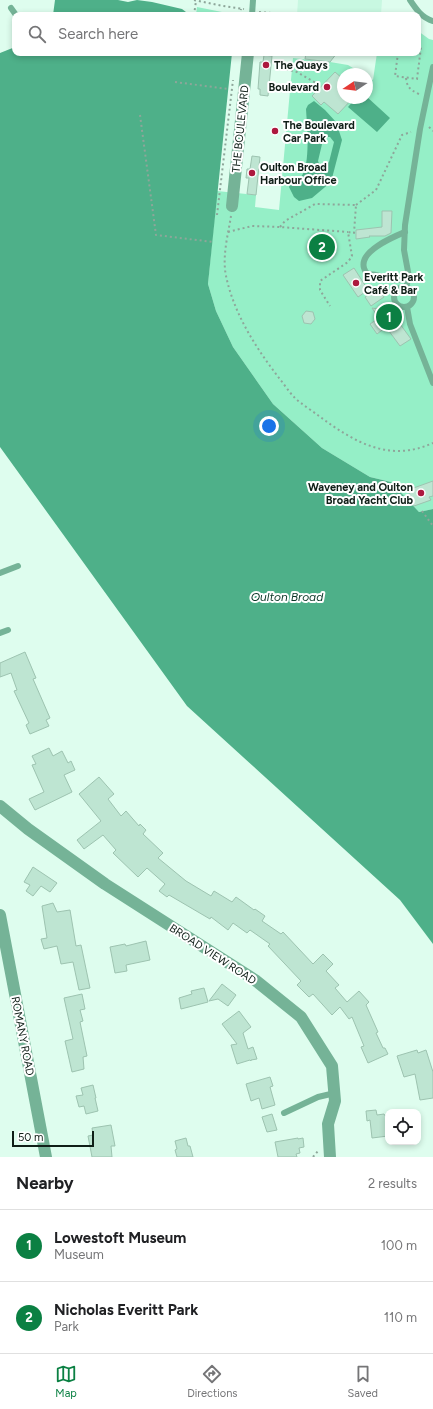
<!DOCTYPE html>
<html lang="en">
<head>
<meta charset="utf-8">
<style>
	body { margin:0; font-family:Figtree,sans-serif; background:#f2f2f2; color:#202124 }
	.controls { position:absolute; right:12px; bottom:12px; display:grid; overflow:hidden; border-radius:8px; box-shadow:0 2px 6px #0003 }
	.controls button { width:36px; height:36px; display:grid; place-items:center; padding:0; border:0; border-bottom:1px solid #e0e0e0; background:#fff; color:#202124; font:20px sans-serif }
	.compass { position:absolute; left:337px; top:68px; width:36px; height:36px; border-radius:50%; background:#fff; box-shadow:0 2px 6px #0003; rotate:257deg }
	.scale { position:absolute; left:12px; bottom:10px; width:82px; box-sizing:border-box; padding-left:4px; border:2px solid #0f1e17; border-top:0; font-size:11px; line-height:14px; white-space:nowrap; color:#0f1e17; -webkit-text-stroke:3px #fff; paint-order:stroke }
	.you { position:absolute; left:269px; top:426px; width:14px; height:14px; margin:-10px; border:3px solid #fff; border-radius:50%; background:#1a73e8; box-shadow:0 0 0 6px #1a73e833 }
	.badge { display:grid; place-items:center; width:26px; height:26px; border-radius:50%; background:#0b8043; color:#fff; font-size:13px; font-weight:700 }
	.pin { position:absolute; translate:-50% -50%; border:2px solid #fff; box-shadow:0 1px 4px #0006 }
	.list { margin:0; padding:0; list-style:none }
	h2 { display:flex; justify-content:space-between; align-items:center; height:52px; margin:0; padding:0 16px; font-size:17px }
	h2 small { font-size:13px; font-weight:400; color:#757577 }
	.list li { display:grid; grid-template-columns:26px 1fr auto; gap:12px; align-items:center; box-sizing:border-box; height:72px; padding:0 16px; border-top:1px solid #e0e0e0 }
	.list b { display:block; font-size:15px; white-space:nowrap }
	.list p { margin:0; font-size:13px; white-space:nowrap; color:#757577 }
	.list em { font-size:13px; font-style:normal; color:#757577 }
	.icon { flex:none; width:22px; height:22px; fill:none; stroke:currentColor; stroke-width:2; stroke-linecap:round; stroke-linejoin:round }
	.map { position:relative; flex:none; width:433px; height:1157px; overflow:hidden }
	.search { position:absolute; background:#fff; box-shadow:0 2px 6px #0003; left:12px; right:12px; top:12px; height:44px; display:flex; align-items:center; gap:10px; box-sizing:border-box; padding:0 14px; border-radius:8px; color:#757577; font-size:15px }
	.sheet { height:196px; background:#fff }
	nav { display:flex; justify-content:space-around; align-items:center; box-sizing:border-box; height:56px; border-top:1px solid #e0e0e0; background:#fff; font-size:11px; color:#757577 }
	nav a { display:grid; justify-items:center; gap:2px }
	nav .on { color:#0b8043 }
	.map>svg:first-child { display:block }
	.built { fill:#c8f8e1 }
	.green { fill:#95efc7 }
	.water { fill:#4eb089; fill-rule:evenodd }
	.building { fill:#bee5d2; stroke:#9dc3b0 }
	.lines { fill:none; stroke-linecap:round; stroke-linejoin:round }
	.path { stroke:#8ea69a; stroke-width:2; stroke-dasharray:2 3; stroke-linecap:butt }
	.lane { stroke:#75b397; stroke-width:6 }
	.street { stroke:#75b397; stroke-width:12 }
	.lane-bridge { stroke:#75b397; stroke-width:6 }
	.poi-dot { fill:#ad183e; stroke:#fff; stroke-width:1.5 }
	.labels { text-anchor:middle; stroke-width:4; stroke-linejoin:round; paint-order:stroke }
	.poi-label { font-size:11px; font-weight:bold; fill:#0f1e17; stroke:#fff; text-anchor:start }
	.street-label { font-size:11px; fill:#0f1e17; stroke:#fff }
	.water-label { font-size:12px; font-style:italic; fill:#0a3626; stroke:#fff }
</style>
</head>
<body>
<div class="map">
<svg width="433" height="1157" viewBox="0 0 433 1157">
	<rect width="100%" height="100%" fill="#defdee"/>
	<polygon class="built" points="298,0 382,0 381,15 297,15"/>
	<g class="green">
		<polygon points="197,7 237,15 196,14"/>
		<polygon points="418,31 429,39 433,40 433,509 419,512 391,482 370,477 322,448 273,404 233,347 216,311 208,284 217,191 256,195 255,207 279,210 293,58 330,62 348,65 363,74 343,74 343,98 367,98 367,77 373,80 377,53 418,53"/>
	</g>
	<g class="water">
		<polygon points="55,0 118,0 128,2 137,0 152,2 182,9 186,12 191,13 191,15 53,15"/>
		<polygon points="15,47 15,53 232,53 208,284 216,311 233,347 273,404 322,448 370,477 391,482 419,512 433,509 433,944 400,900 187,706 0,447 0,53"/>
		<polygon points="367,97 390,118 377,132 348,107 356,98 367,98"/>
		<path d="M314 101 325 110 336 122 342 140 331 182 312 198 299 201 294 197 289 187 290 184C293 182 298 180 301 177 311 165 307 125 306 109L308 105ZM327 137H330L334 142 329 162 324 167 320 166 318 161 323 140Z"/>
	</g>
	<g class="building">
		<polygon points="306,53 337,53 330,62 305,59"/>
		<polygon points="264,55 272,56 268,96 260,95 260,89 258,89 260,62 263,62"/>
		<polygon points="335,72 343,79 343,98 353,98 338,114 324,102 321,105 312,96"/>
		<polygon points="252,156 260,157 256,195 247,194 249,178 246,178 247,169 250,169"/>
		<polygon points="382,211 392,211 391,233 385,236 369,236 370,237 356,239 356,230 382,227"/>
		<polygon points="354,268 368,290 358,297 343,275"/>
		<polygon points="378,288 384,297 371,306 365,297"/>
		<polygon points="372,308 395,312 401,320 400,324 411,339 400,346 386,327 377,334 370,324 379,318"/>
		<polygon points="306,311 313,312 315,319 311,324 304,323 302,316"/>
		<polygon points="433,481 433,496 429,497 431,500 414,506 408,490"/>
		<polygon points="25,652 36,678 33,679 50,718 46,720 49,726 30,734 26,725 29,723 14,691 17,690 11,673 0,677 0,663"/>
		<polygon points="49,748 53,756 62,751 68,763 71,761 75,770 64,775 72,792 35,810 29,799 44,792 32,765 36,764 32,756"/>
		<polygon points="99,777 114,794 108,799 121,816 126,811 139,826 140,824 146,830 143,834 163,853 158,858 186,881 211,896 214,891 232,902 236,897 254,910 255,909 265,916 262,921 281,934 283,932 313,964 323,954 333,964 326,971 339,985 335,988 347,1002 359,991 369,1002 366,1005 378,1032 376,1033 383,1048 385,1048 388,1054 368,1063 361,1047 364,1046 352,1017 349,1019 340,1007 332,1015 313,994 309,997 297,985 301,981 268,946 270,944 250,930 247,933 233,923 228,930 211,917 210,919 169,895 167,897 159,891 165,884 147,868 138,877 113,853 116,850 103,835 84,849 77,840 101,821 79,794"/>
		<polygon points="33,867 57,883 50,892 41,886 33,896 26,891 30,885 24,882"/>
		<polygon points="53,903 57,912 70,910 76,946 81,945 90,988 79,990 73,962 61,964 57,946 44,949 41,939 47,938 42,906"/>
		<polygon points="146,941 150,960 126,965 127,971 115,973 110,947 125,944 126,946"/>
		<polygon points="222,984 236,995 228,1006 218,999 209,1001"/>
		<polygon points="204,988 208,1002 181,1009 179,998 192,994 191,991"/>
		<polygon points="82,994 85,1009 80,1010 83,1021 80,1022 87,1056 83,1057 84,1069 72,1072 65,1041 73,1039 64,998"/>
		<polygon points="239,1011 251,1027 243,1033 248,1049 253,1047 257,1059 251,1060 251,1061 250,1060 237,1064 231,1045 237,1044 222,1024"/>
		<polygon points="417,1050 418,1053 426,1050 433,1072 433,1098 420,1100 415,1074 404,1077 397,1056"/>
		<polygon points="270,1077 273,1086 270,1087 275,1105 262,1109 259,1098 251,1101 246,1084"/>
		<polygon points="93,1085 96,1098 95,1098 98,1111 86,1114 84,1106 79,1107 76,1096 83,1095 81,1088"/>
		<polygon points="376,1110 377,1115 384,1114 388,1120 388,1136 372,1138 370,1120 367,1121 366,1111"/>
		<polygon points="272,1114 277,1130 267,1132 262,1117"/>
		<polygon points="111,1125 115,1146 111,1146 112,1157 92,1157 88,1136 93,1135 92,1128"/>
		<polygon points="186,1138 188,1146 190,1146 193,1157 177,1157 175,1150 177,1149 175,1141"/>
		<polygon points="298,1138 298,1139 303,1138 304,1147 299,1148 300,1153 296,1154 297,1157 278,1157 275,1142"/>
	</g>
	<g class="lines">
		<g class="path">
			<polyline points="194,0 223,6 244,9"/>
			<polyline points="259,12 272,13 273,15"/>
			<polyline points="194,15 196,1"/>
			<polyline points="240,15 241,9"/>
			<polyline points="398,53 395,76 417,79 421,47 418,46"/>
			<polyline points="281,69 295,71 316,83"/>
			<path d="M406 78C407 87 410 90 419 94"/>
			<polyline points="175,82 228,89"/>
			<polyline points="140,115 156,235 213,242"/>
			<polyline points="429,127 433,131"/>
			<polyline points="356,205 376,190 402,135 411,132"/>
			<polyline points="217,215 233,80"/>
			<path d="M231 216C228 235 222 256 226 276 234 314 256 348 279 378 284 384 289 392 294 397 301 404 311 410 319 416 354 442 389 463 433 443"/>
			<polyline points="280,227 285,221 315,204 356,205 354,233 348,232 352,256 348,262 320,281 320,290 330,306"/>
			<polyline points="228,232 252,226 280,227 348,232"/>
			<polyline points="422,511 433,526"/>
			<polyline points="313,1157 318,1151"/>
		</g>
		<g class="lane">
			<path d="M410 0C416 9 422 18 433 21"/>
			<polyline points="11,8 16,15"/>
			<polyline points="252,15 253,0"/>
			<path d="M405 232C393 237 359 251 364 268 366 275 370 274 376 275 383 276 390 281 397 280 401 280 405 278 409 277"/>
			<circle cx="404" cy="297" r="10"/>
			<polyline points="407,307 410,324 433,383"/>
			<polyline points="0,573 18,566"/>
			<polyline points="0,633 8,630"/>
			<polyline points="284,1113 318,1097 335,1093"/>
		</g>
		<g class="street">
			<polyline points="232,206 248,53"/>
			<polyline points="0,806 28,829 105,884 255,980 301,1017 332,1066 335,1101 328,1124 330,1157"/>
			<polyline points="0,915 46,1157"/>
		</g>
		<polyline class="lane-bridge" points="406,287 409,277 404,250 405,225 420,129 433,67"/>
	</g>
	<g class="poi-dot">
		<circle cx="266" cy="65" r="4"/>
		<circle cx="327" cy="87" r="4"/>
		<circle cx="275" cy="131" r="4"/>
		<circle cx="252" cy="173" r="4"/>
		<circle cx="356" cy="283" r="4"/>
		<circle cx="421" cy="493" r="4"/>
	</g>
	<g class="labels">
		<g class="poi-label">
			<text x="274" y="69">The Quays</text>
			<text x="319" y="91" text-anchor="end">Boulevard</text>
			<text x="283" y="129">The Boulevard<tspan x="283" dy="13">Car Park</tspan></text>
			<text x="260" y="171">Oulton Broad<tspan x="260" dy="13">Harbour Office</tspan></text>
			<text x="364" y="281">Everitt Park<tspan x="364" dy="13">Café &amp; Bar</tspan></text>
			<text x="413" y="491" text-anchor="end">Waveney and Oulton<tspan x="413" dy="13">Broad Yacht Club</tspan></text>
		</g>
		<g class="street-label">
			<text transform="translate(240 129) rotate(-84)" y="4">THE BOULEVARD</text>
			<text transform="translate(213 954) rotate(33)" y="4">BROAD VIEW ROAD</text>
			<text transform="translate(23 1036) rotate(79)" y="4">ROMANY ROAD</text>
		</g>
		<g class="water-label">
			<text x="287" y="601">Oulton Broad</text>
		</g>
	</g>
</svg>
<div class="controls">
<button><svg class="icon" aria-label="locate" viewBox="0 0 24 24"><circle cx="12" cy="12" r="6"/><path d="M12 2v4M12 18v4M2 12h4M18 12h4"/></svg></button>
</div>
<svg class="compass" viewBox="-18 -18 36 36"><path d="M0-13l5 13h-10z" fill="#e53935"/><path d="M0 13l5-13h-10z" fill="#757577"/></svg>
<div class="scale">50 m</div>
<div class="you"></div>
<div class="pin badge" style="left:389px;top:317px">1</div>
<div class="pin badge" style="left:322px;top:247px">2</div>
<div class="search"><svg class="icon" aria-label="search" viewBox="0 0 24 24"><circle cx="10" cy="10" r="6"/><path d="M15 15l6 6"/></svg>Search here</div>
</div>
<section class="sheet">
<h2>Nearby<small>2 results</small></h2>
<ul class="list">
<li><span class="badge">1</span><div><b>Lowestoft Museum</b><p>Museum</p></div><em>100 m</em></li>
<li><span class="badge">2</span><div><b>Nicholas Everitt Park</b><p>Park</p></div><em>110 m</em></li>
</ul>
</section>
<nav>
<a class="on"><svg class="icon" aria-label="map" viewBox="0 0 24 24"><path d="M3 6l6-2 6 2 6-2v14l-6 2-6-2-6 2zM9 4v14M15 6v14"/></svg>Map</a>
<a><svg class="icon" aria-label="directions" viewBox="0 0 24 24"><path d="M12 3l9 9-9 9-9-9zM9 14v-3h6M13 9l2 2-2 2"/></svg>Directions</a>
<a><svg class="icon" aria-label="saved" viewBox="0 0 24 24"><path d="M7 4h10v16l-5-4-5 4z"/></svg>Saved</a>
</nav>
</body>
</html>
